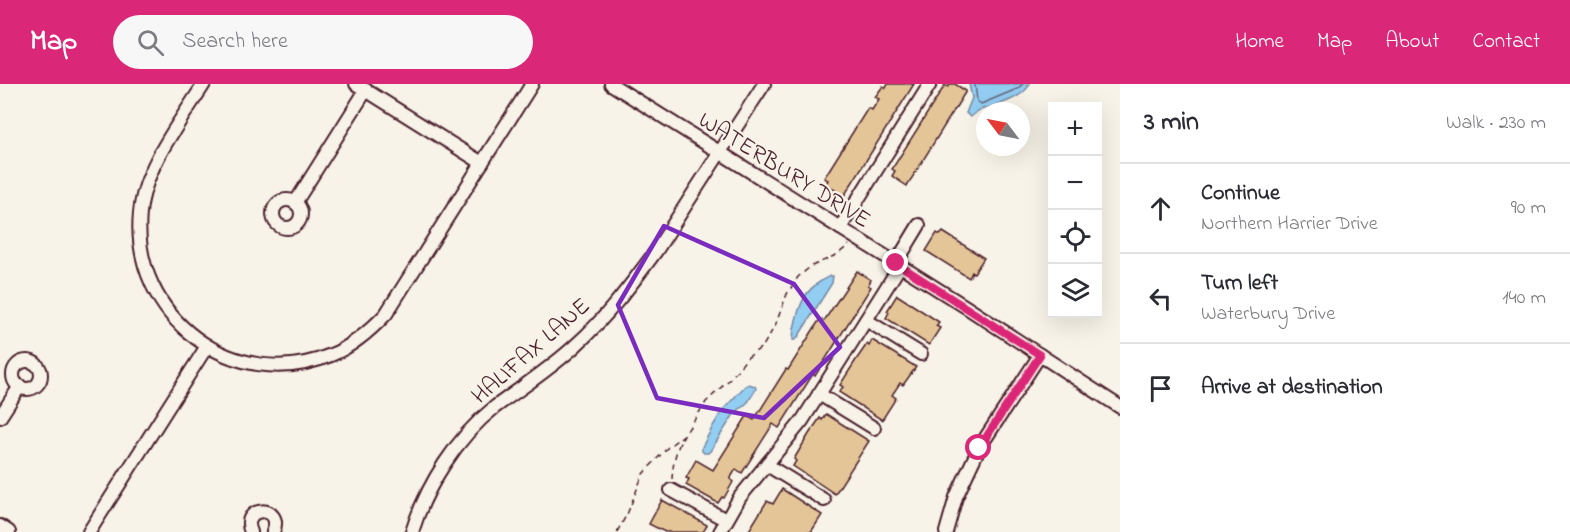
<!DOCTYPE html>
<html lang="en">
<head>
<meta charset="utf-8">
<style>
	body { margin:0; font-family:"Indie Flower",sans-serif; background:#f7f7f7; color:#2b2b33 }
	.controls { position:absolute; right:18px; top:18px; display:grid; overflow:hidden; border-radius:0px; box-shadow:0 6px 24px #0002 }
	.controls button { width:54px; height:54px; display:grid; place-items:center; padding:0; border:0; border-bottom:2px solid #e1e1e2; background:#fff; color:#2b2b33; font:30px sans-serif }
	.compass { position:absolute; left:976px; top:18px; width:54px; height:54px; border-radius:50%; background:#fff; box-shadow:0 6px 24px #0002; rotate:302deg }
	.stop { position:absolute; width:18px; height:18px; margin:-14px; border:4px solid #db2777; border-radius:50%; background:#fff }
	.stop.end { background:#db2777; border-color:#fff; box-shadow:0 2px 6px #0008 }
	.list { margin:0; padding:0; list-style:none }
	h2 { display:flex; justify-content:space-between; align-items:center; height:78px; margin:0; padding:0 24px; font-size:26px }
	h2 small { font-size:20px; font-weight:400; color:#7c7c81 }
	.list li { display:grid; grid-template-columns:39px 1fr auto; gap:18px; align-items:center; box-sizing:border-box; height:90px; padding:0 24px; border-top:2px solid #e1e1e2 }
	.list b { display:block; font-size:22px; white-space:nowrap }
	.list p { margin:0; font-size:20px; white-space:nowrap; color:#7c7c81 }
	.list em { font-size:20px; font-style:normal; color:#7c7c81 }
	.icon { flex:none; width:33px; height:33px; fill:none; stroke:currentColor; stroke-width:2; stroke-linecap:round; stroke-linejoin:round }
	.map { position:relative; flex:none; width:1120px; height:448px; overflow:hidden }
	header { display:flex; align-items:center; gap:36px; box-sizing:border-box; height:84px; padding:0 30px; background:#db2777; color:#fff }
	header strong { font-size:28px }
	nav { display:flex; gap:33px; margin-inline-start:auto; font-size:21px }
	.search { width:420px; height:54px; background:#f7f7f7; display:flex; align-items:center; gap:15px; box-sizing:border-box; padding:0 21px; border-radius:33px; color:#7c7c81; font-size:22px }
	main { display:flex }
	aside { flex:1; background:#fff }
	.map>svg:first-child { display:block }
	.water { fill:#92cdf2; stroke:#7587a2; stroke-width:1.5 }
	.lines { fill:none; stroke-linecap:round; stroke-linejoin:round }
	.shore { stroke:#67657b; stroke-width:1.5 }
	.building { fill:#e4c597; stroke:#4a1f2b; stroke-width:1.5 }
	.minor-casing { stroke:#4a1f2b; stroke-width:16 }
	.path { stroke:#4a1f2b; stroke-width:1.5; stroke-dasharray:6 4.5; stroke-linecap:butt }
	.minor { stroke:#f7f3e8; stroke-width:12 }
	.route { stroke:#db2777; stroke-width:8 }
	.marked { fill:none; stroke:#7b2cbf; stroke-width:4.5; stroke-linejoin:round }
	.labels { text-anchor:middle; stroke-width:4.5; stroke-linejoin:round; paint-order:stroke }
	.street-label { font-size:24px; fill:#4a1f2b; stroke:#f7f3e8 }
</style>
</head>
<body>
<header>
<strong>Map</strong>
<div class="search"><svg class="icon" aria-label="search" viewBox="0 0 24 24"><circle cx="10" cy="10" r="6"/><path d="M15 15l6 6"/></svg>Search here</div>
<nav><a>Home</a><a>Map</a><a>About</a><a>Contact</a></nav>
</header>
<main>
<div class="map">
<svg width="1120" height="448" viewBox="0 0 1120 448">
	<rect width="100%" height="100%" fill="#f7f3e8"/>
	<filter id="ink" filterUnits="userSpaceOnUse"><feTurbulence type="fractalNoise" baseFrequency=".0167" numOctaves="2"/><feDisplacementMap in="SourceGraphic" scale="12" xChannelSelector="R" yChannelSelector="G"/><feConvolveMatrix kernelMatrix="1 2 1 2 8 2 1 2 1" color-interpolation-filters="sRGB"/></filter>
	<g filter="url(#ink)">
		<g class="water">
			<path d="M969 0H1030C1023 13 1005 18 992 23 988 24 981 25 978 27 975 29 973 32 970 33L966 29 972 14Z"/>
			<path d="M830 192H833L832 199 798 253 795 256H793C793 249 794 243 796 236 802 213 808 203 830 192Z"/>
			<polygon points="749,300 755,302 756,305 748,318 734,330 711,366 708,369 704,369 702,367 702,363 713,342 722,327 745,302"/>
		</g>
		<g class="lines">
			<polyline class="shore" points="975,0 977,17 981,20 1017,5 1023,0"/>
		</g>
		<g class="building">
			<polygon points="888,0 914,0 844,112 826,100 828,96 824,94 868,24 872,26 879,15 875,13 883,2 886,4"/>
			<polygon points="950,0 955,0 966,7 907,102 892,92 895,87 892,85 945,1 948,3"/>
			<polygon points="943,148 984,174 974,189 972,188 969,194 926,167 937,149 940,151"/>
			<polygon points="857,187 871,196 868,201 871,203 815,292 813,290 779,344 773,340 742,389 736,385 730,395 733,398 724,414 722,413 718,419 686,401 689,395 686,394 696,376 713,386 747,332 754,336 786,285 788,286 820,235 824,237"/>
			<polygon points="897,211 939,238 936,242 940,244 929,261 886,234 889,228 887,227"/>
			<polygon points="872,256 916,283 903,301 900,299 892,311 896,314 882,336 839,308 843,303 840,301 856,276 867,260 869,262"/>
			<polygon points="826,330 869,357 835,410 793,382 796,377 794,375 809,350 820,334 822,336"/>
			<polygon points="782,405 822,431 811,448 748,448 767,417 773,420"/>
			<polygon points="662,416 707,441 703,448 665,448 649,440"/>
		</g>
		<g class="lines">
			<g class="minor-casing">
				<g id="minor">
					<path d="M204 0C180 38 144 83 140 129 130 233 235 311 331 271 353 262 370 247 386 230L532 0"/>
					<polyline points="356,0 482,79"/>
					<polyline points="611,0 966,223 1120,323"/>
					<circle cx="287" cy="130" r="14"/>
					<polyline points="295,119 366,6"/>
					<polyline points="840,144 930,0"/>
					<polyline points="896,179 919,141"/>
					<polyline points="866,236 921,270"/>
					<circle cx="27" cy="291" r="14"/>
					<polyline points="819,310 874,344"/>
					<polyline points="0,333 20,302"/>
					<polyline points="767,381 824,416"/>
					<polyline points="671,406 726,436"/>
					<polyline points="0,442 9,448"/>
					<polyline points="89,448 207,262"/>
					<path d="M251 448C239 421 285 420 273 448"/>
					<path d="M412 448C426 402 457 353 495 323 522 303 550 285 575 262 606 234 631 201 656 167L764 0"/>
					<polyline points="720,448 740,413 802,337 900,182"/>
					<polyline points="946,448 956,413 979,364 1040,271"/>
				</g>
			</g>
			<g class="path">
				<path d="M672 395C673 378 676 365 684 351"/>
				<polyline points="617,448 628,428 643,390 668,363 685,350 706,318 731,294 747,274 763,262 775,242 787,210 798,193 810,183 838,170 849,161"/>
			</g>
			<use href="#minor" class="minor"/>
		</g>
	</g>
	<g class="lines" filter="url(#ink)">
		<polyline class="route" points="896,179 1040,271 979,364"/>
	</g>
	<path class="marked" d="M664 142 794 200 840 263 764 334 657 314 618 221Z"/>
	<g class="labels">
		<g class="street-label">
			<text transform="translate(785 85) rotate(32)" y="8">WATERBURY DRIVE</text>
			<text transform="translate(530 266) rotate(-41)" y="8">HALIFAX LANE</text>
		</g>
	</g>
</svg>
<div class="controls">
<button>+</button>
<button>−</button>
<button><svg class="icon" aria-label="locate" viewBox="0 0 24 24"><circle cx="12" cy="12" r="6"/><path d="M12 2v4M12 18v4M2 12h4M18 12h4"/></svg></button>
<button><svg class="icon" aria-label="layers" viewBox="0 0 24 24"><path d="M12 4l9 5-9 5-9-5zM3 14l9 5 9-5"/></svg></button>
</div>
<svg class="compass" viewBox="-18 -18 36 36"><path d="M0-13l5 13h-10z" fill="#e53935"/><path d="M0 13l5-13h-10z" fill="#7c7c81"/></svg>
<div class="stop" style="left:979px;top:364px"></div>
<div class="stop end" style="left:896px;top:179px"></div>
</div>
<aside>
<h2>3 min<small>Walk · 230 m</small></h2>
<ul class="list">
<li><svg class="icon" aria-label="ahead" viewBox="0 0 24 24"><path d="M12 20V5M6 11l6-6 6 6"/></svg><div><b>Continue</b><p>Northern Harrier Drive</p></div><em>90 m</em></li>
<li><svg class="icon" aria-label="left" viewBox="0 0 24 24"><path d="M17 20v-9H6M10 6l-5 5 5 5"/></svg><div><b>Turn left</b><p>Waterbury Drive</p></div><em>140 m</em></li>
<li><svg class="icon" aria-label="arrive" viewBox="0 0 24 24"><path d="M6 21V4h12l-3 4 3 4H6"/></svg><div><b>Arrive at destination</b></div></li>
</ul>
</aside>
</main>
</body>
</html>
